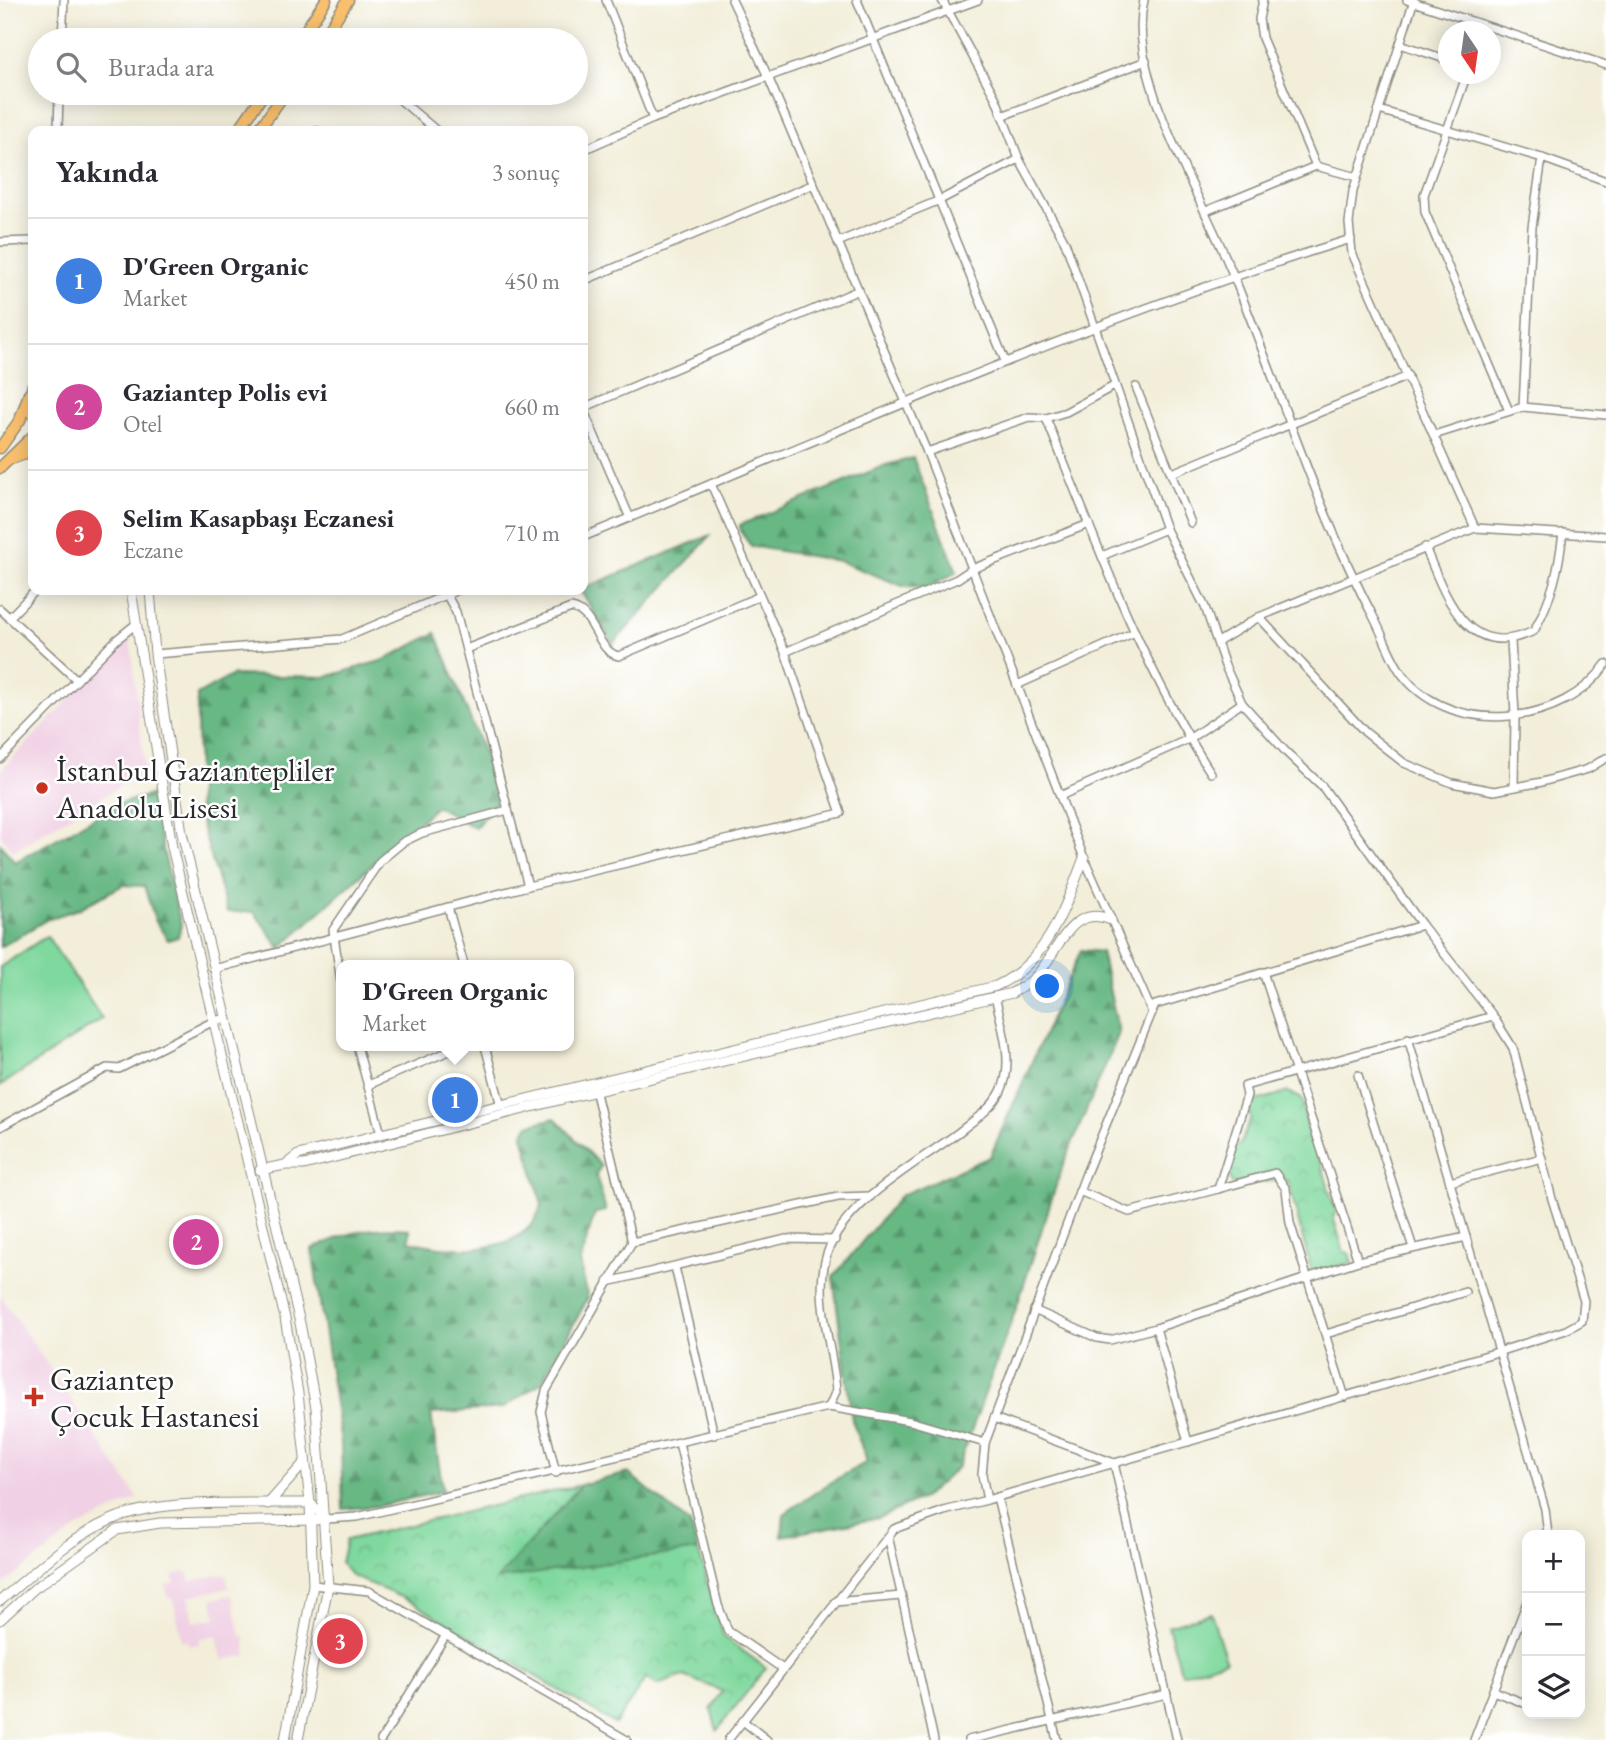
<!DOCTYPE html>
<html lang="tr">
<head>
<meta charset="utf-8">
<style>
	body { margin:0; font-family:"EB Garamond",serif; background:#f7f7f7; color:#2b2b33 }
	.controls { position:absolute; right:21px; bottom:21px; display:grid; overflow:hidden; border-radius:14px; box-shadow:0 4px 18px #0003 }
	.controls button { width:63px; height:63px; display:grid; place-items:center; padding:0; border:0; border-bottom:2px solid #e1e1e2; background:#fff; color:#2b2b33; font:35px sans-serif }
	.compass { position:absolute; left:1438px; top:21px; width:63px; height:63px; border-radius:50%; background:#fff; box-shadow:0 4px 18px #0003; rotate:167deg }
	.you { position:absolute; left:1048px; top:987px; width:24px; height:24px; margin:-18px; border:5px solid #fff; border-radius:50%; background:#1a73e8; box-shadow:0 0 0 10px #1a73e833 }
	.badge { display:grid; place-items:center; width:46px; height:46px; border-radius:50%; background:#b45309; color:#fff; font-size:23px; font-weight:700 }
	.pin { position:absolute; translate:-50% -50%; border:4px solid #fff; box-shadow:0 2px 7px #0006 }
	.popup { position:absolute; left:336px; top:960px; width:238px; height:91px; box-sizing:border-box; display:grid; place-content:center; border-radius:14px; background:#fff; filter:drop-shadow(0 2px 5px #0005); font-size:23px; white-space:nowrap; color:#7c7c81 }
	.popup b { font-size:26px; color:#2b2b33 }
	.popup::after { content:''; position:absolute; left:50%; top:100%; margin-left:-14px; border:14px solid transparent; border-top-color:#fff }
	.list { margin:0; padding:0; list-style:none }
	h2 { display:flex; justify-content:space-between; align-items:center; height:91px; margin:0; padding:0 28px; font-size:30px }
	h2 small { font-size:23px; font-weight:400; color:#7c7c81 }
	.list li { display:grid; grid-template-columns:46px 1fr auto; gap:21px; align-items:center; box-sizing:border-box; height:126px; padding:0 28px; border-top:2px solid #e1e1e2 }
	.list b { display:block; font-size:26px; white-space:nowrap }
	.list p { margin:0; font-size:23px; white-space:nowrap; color:#7c7c81 }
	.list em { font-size:23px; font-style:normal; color:#7c7c81 }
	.icon { flex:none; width:38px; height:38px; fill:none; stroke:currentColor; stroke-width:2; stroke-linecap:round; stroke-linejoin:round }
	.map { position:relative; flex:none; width:1606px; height:1740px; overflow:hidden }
	.search { position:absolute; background:#fff; box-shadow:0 4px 18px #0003; left:28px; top:28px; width:560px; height:77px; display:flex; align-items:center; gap:18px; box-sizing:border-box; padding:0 24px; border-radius:38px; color:#7c7c81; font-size:26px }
	.panel { position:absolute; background:#fff; box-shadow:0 4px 18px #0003; left:28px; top:126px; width:560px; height:469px; border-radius:14px }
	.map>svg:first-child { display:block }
	.built { fill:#f0d0e4 }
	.grass { fill:#7fd89d; stroke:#558264; stroke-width:2 }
	.forest { fill:url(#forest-firs); stroke:#497258; stroke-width:2 }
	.park { fill:url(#park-crowns); stroke:#558264; stroke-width:2 }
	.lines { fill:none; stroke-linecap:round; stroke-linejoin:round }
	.minor-casing { stroke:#8e8c82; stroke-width:10 }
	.tertiary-casing { stroke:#8e8c82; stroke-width:11 }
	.primary-casing { stroke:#8e8c82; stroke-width:13 }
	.minor { stroke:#fff; stroke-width:7 }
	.tertiary { stroke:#fff; stroke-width:9 }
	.primary { stroke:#f9bf6d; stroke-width:10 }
	.poi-dot { fill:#c8321e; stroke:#fff; stroke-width:2.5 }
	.labels { text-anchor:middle; stroke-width:5; stroke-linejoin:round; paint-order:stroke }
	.poi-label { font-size:32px; fill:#2b2b2b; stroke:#fff; text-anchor:start }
</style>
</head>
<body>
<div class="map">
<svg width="1606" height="1740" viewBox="0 0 1606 1740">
	<defs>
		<pattern id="forest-firs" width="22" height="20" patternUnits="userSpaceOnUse" patternTransform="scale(1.75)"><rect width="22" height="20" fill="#67b884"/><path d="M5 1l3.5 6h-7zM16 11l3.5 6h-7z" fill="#55966c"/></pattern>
		<pattern id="park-crowns" width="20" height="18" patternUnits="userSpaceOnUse" patternTransform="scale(1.75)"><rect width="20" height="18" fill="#7fd89d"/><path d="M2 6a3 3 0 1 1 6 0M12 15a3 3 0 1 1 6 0" fill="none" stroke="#6eba87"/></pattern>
	</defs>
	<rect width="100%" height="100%" fill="#fff"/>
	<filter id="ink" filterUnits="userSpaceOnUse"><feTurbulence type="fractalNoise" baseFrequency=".0143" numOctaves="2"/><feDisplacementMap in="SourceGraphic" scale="14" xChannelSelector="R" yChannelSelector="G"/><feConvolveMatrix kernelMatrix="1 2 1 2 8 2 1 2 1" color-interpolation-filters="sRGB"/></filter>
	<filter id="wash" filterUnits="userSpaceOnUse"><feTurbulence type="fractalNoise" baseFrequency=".00686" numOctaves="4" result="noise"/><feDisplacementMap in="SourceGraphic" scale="28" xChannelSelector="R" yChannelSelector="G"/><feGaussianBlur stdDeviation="1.57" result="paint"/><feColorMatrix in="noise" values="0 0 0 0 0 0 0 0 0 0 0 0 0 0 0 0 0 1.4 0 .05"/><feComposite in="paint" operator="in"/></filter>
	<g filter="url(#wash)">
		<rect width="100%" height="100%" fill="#f2eed9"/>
		<g class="built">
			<polygon points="130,637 145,771 12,851 0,834 0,771"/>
			<polygon points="0,1295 138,1498 76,1529 0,1587"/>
			<polygon points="187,1572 190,1581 226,1573 229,1588 189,1596 194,1622 216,1618 212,1599 232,1595 241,1636 245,1636 246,1656 222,1660 217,1635 198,1639 199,1644 189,1646 188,1640 182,1641 173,1598 168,1598 165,1585 174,1583 173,1575"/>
		</g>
		<g class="grass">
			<polygon points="47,936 102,1019 0,1086 0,967"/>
			<polygon points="1211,1613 1226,1660 1182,1674 1168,1626"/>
		</g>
		<g class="forest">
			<polygon points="913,458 957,572 927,588 905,587 839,561 751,546 740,531 740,525 886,465"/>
			<polygon points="711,535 613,644 580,590"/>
			<polygon points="436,633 501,796 475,828 437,806 280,948 254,912 227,912 198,813 197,695 233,675 326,677 384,660"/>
			<polygon points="150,795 181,925 178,937 168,940 156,922 144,886 123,885 78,909 48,919 0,947 0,844 15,862 118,804"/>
			<polygon points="1081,950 1101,952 1119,1033 1061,1170 1016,1309 958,1467 925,1497 879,1518 782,1536 784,1514 831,1482 867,1462 852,1420 833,1277 901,1195 990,1157"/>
			<path d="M555 1118 601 1166 596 1175 606 1211 595 1213 580 1262 588 1298 542 1382 503 1408 431 1414 443 1491 379 1506 343 1509 341 1443 312 1249C349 1232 369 1226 410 1229L409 1241C445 1250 503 1257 531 1225 536 1220 539 1211 542 1205L523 1135 528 1125Z"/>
			<polygon points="628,1473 690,1524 698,1550 496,1580 581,1485"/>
		</g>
		<g class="park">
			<polygon points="1288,1092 1302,1099 1309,1137 1314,1140 1336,1212 1333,1217 1344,1252 1349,1253 1352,1263 1312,1274 1288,1180 1232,1184 1228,1171 1234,1147 1240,1145 1251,1118 1248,1113 1255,1101"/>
			<polygon points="581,1485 497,1579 698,1550 724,1637 766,1668 717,1730 711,1710 722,1691 684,1676 657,1685 646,1678 615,1724 412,1602 352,1576 341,1563 346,1540"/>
		</g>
	</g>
	<g filter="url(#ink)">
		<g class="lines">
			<g class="minor-casing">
				<g id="minor">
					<polyline points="606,0 653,119"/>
					<polyline points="732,0 769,79 927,452 1084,858 1152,1012"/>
					<polyline points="857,0 1005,361"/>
					<polyline points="942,0 996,99 1019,159 1065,242 1166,529 1205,607 1225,666 1242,703 1286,752 1322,786 1422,925"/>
					<path d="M1144 0C1136 35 1146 69 1157 103 1178 162 1210 218 1234 277 1280 390 1317 510 1374 618 1384 637 1392 663 1406 679 1456 737 1565 725 1606 664"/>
					<polyline points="1263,0 1259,19 1262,38 1316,166"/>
					<polyline points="1407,0 1606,65"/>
					<polyline points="1414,0 1353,191 1349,223 1352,253 1475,528"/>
					<polyline points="62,40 64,0"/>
					<polyline points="1400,44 1448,60"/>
					<polyline points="1467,74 1424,195 1425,212 1509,411"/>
					<polyline points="392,93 437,131"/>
					<polyline points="1379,110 1542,158 1606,181"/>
					<polyline points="1002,116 1146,61"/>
					<polyline points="58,131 59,93"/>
					<polyline points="316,131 317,131"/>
					<polyline points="583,150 653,119 978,0"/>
					<polyline points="1206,211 1316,166 1357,177"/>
					<polyline points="0,242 33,241"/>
					<polyline points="838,242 940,200 1019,159"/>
					<polyline points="583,281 814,184"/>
					<polyline points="1136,387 1191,523"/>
					<polyline points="1523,407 1532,227 1542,158"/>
					<polyline points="583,408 859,290"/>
					<polyline points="583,409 630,518"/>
					<path d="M1046 418C1095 539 1140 663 1211 773"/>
					<polyline points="1434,435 1523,407 1606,415"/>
					<polyline points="927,452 1029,417 1046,418 1066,412 1114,386"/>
					<polyline points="1172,473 1408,376"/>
					<path d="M583 537C837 433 1088 319 1351 239"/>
					<path d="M1425 547C1446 598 1467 662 1534 631 1553 595 1558 573 1563 533"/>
					<polyline points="1102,556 1166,529"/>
					<polyline points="444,590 456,612 528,886"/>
					<polyline points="0,609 77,680"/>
					<polyline points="1259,617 1365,732 1404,763 1452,783 1494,791 1542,782 1588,769 1606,758"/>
					<polyline points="9,618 36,590"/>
					<polyline points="1511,641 1515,715 1514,787"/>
					<polyline points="1218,642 1259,617 1475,528 1606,536"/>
					<path d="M466 649 571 608C596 612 595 651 619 656L760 596"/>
					<polyline points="785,652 957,579 972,569 1089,524"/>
					<polyline points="155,654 342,639 458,590"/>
					<polyline points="1017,685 1135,632"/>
					<polyline points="0,759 116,640 136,624"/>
					<polyline points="1060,796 1189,739 1242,703"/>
					<polyline points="448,907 464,965"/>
					<polyline points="214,969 528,886 841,813 785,652 711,484"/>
					<polyline points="1263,972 1358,1261"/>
					<polyline points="341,981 333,930 380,861 403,842 422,833 508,810"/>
					<polyline points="1408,1038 1545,1509 1548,1535"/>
					<polyline points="357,1046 381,1134"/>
					<polyline points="485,1046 501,1106"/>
					<polyline points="1358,1075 1413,1248"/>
					<polyline points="368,1085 461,1046"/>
					<polyline points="595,1089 632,1242"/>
					<polyline points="0,1127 107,1068 119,1069 214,1021 227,1018"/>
					<polyline points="1450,1182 1542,1158"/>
					<polyline points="1218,1189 1275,1173 1286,1189 1290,1223 1345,1397"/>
					<polyline points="1079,1191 1129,1212 1218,1189 1247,1095 1245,1086 1493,1016"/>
					<polyline points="675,1267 714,1435"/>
					<polyline points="608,1282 786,1239 835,1240"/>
					<polyline points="1034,1310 1097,1338 1110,1340 1156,1328 1358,1261 1466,1237"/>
					<polyline points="1156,1328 1188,1442"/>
					<polyline points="1326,1334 1465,1292"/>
					<path d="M829 1407 836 1391C833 1347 813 1298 827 1254 844 1202 918 1163 959 1132 974 1120 993 1108 1001 1091 1015 1063 1001 1024 995 996"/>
					<polyline points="994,1418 1114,1463 1177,1740"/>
					<polyline points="679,1443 718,1605 728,1631 783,1669"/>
					<polyline points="556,1473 541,1412 546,1391 632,1242 838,1197 871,1196"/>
					<polyline points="997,1497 1057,1740"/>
					<polyline points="326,1519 357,1517 829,1407 910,1421 985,1443"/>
					<polyline points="889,1540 934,1740"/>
					<polyline points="313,1585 369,1591 627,1740"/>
					<polyline points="835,1602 901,1596"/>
					<polyline points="1493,1691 1524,1703"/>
					<polyline points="743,1721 767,1740"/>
					<polyline points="381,1740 446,1635"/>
					<polyline points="728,1740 894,1529 944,1511 987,1500 1501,1351 1566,1330 1582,1321 1584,1301 1552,1199 1513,1048 1493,1016 1422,925 1155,1005 1085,1176 985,1443 982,1475 987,1500"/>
					<polyline points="968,1740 1167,1694"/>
					<polyline points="1474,1740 1527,1602"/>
				</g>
			</g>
			<g class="tertiary-casing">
				<g id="tertiary">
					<polyline points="131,590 172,847 285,1318 298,1393 310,1503 313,1585 285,1740"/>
					<polyline points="150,590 155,654 182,833 300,1323 316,1408 328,1586 298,1740"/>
					<path d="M285 1165 298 1155 381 1134 996 986C1047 963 1065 907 1084 858"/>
					<path d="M260 1170 285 1165H304L559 1100 1012 993C1020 988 1029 984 1035 977 1058 954 1070 902 1111 920"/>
					<polyline points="268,1504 305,1462"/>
					<path d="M0 1601C36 1571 73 1534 118 1517 165 1498 256 1504 310 1503L326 1519"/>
					<polyline points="0,1620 35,1588 117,1530 160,1523 317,1520"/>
				</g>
			</g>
			<g class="primary-casing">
				<g id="primary">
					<polyline points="299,40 326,0"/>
					<polyline points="322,40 348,0"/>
					<polyline points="238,131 264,93"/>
					<polyline points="258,131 285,93"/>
					<polyline points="33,385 29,403 33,414"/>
					<polyline points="0,448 20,420 29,394"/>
					<polyline points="10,459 33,451"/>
					<polyline points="0,468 33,436"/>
				</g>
			</g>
			<use href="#minor" class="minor"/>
			<use href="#tertiary" class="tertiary"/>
			<use href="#primary" class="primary"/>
		</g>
	</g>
	<g class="poi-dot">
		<circle cx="42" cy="788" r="7"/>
		<path d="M30.5 1386.5h7v7h7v7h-7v7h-7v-7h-7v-7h7z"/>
	</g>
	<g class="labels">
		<g class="poi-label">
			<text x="56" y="781">İstanbul Gaziantepliler<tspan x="56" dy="37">Anadolu Lisesi</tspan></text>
			<text x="50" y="1390">Gaziantep<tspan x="50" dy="37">Çocuk Hastanesi</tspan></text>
		</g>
	</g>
</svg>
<div class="controls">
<button>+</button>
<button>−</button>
<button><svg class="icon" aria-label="layers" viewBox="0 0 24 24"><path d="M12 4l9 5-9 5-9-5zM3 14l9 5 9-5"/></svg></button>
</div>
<svg class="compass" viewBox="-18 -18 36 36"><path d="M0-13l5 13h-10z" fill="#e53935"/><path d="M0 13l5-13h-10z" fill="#7c7c81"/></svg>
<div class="you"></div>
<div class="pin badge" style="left:455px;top:1100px;background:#3f7fe0">1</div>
<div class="popup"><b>D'Green Organic</b>Market</div>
<div class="pin badge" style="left:196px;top:1242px;background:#d1479c">2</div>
<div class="pin badge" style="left:340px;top:1641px;background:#e0444e">3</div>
<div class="search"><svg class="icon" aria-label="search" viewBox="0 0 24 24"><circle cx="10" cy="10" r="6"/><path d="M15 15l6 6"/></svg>Burada ara</div>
<section class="panel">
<h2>Yakında<small>3 sonuç</small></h2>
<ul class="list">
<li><span class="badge" style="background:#3f7fe0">1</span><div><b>D'Green Organic</b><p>Market</p></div><em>450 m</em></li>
<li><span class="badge" style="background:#d1479c">2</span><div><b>Gaziantep Polis evi</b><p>Otel</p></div><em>660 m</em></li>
<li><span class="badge" style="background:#e0444e">3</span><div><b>Selim Kasapbaşı Eczanesi</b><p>Eczane</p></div><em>710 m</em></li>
</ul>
</section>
</div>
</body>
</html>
